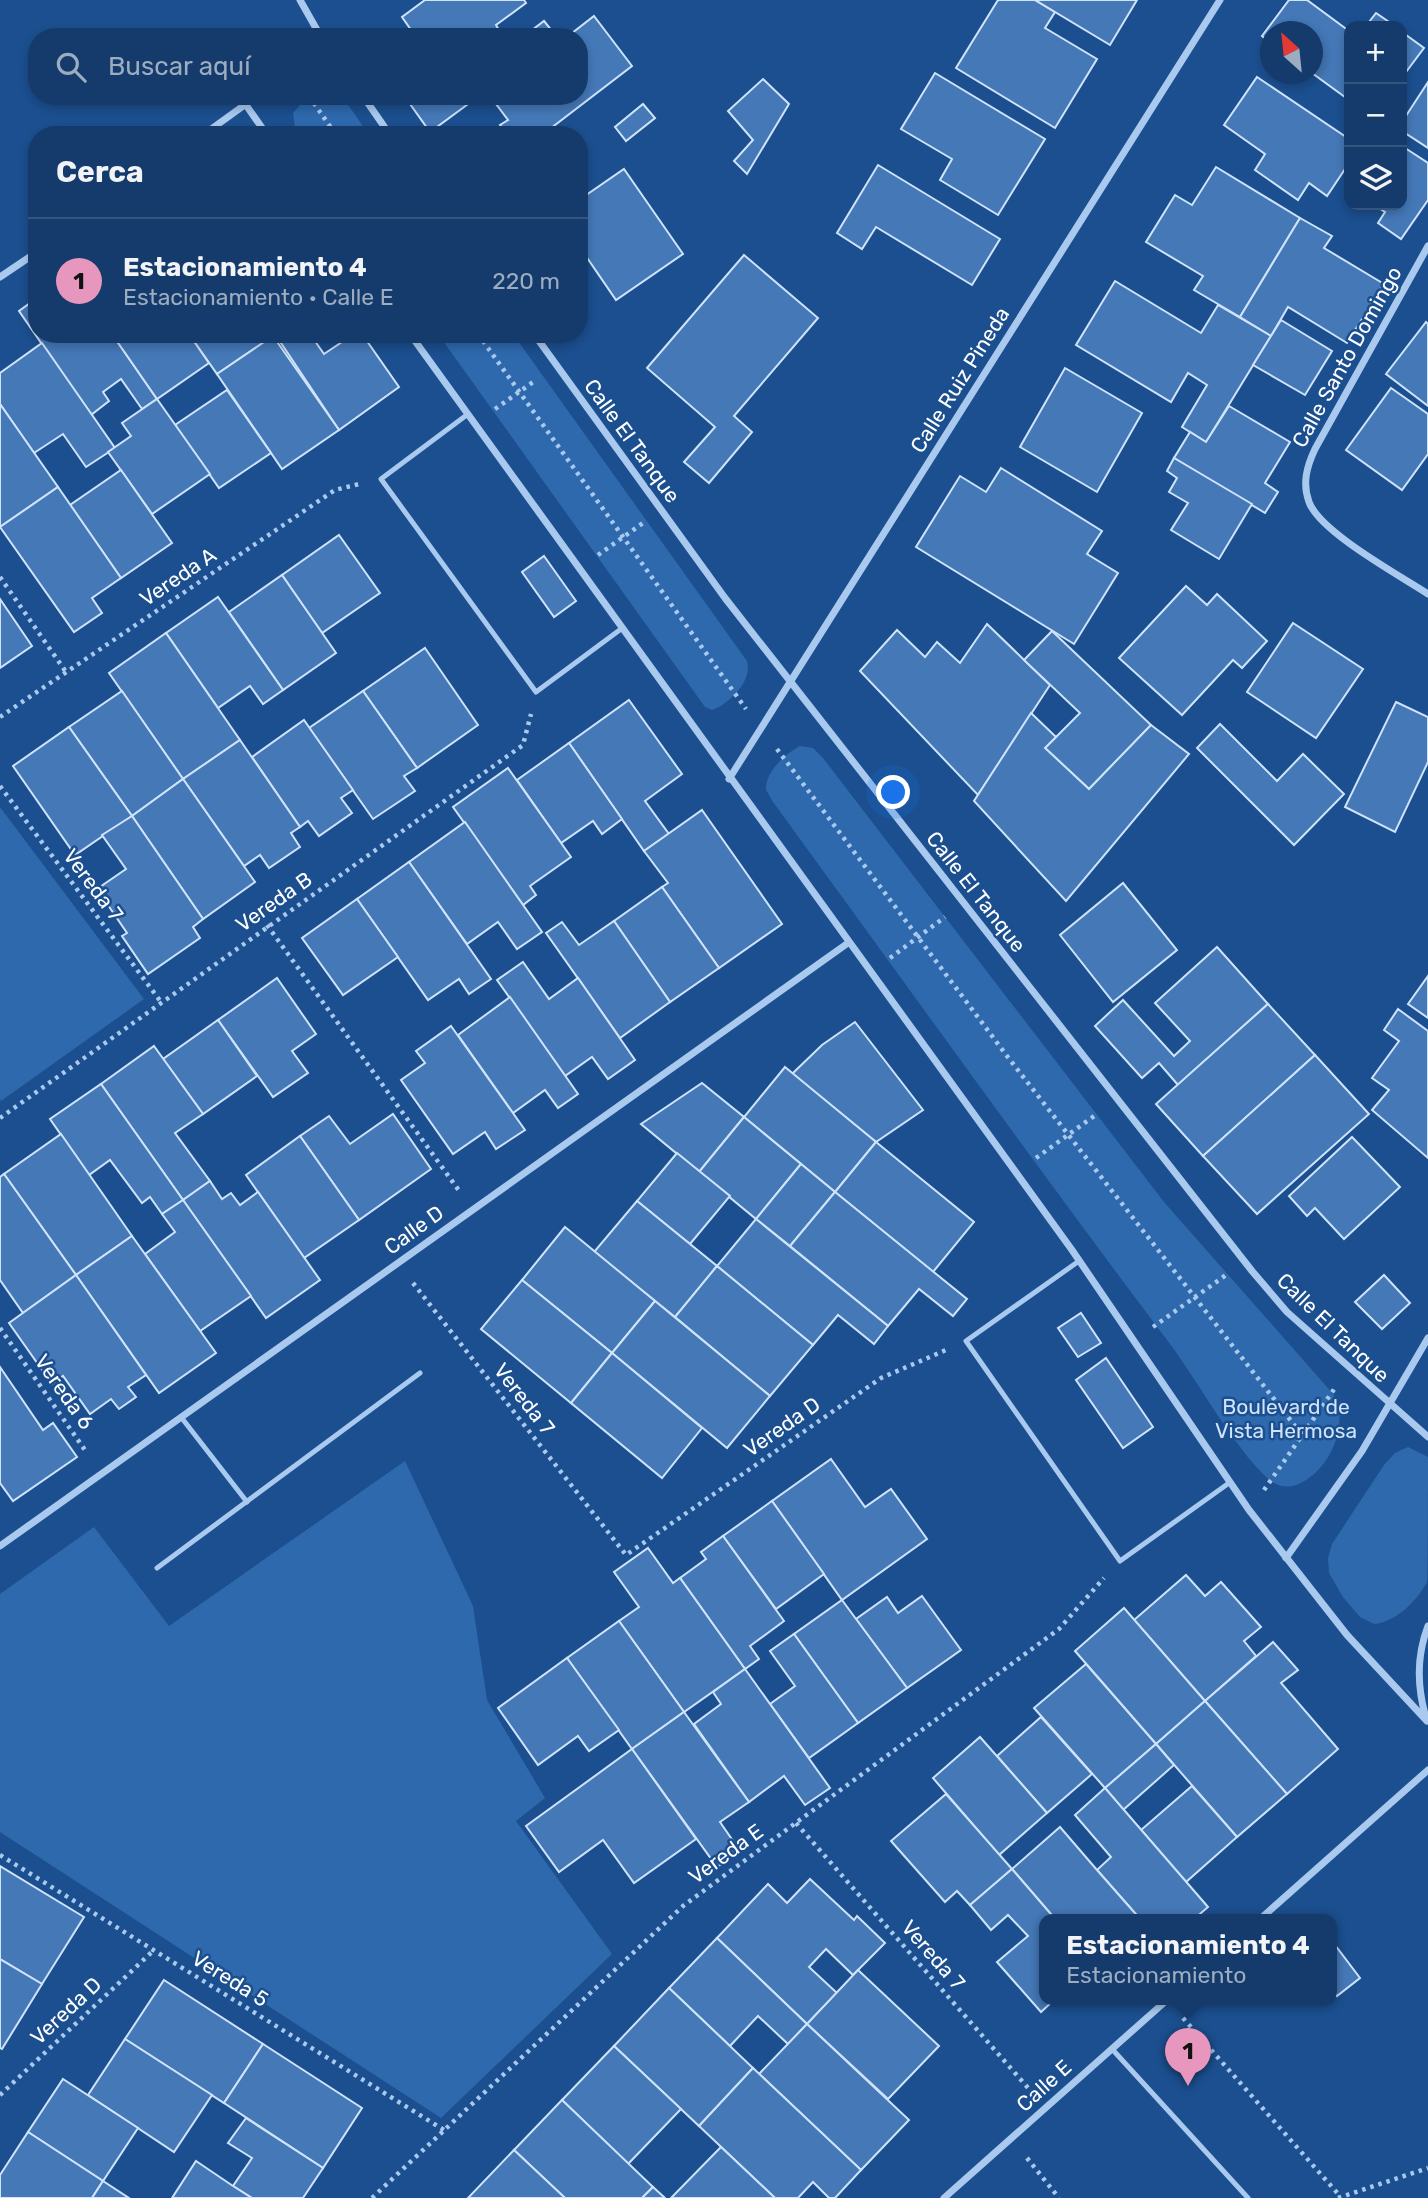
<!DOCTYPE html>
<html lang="es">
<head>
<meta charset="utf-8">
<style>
	body { margin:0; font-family:Rubik,sans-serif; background:#1d4271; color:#f1f3f6 }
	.controls { position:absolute; right:21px; top:21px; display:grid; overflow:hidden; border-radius:14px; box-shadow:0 4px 10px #0003 }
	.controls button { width:63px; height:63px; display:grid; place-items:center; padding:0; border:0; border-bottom:2px solid #33557e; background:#143b6b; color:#f1f3f6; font:35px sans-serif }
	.compass { position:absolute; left:1260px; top:21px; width:63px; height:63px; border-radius:50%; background:#143b6b; box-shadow:0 4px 10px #0003; rotate:333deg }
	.you { position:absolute; left:894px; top:793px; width:24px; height:24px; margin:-18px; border:5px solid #fff; border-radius:50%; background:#1a73e8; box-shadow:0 0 0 10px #1a73e833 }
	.badge { display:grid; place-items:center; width:46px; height:46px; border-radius:50%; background:#e797bd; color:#111; font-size:23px; font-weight:700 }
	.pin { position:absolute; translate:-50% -58px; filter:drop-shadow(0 2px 4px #0008) }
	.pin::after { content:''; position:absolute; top:37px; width:24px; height:21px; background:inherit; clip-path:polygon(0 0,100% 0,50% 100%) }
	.popup { position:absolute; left:1039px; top:1914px; width:298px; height:91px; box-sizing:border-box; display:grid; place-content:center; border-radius:14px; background:#143b6b; filter:drop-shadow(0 2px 5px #0005); font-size:23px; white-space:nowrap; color:#9dadc1 }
	.popup b { font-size:26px; color:#f1f3f6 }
	.popup::after { content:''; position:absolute; left:50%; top:100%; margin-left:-14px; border:14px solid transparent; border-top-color:#143b6b }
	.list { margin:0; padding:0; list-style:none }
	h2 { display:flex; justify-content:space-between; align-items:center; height:91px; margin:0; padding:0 28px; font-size:30px }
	h2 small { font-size:23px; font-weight:400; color:#9dadc1 }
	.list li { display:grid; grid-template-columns:46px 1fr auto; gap:21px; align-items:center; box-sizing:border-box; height:126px; padding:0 28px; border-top:2px solid #33557e }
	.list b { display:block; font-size:26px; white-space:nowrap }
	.list p { margin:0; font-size:23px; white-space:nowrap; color:#9dadc1 }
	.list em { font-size:23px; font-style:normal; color:#9dadc1 }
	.icon { flex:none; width:38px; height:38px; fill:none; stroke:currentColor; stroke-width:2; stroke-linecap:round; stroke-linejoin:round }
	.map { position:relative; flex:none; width:1428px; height:2198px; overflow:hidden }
	.search { position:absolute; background:#143b6b; box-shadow:0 4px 10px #0003; left:28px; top:28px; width:560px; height:77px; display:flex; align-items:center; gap:18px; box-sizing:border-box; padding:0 24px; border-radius:28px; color:#9dadc1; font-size:26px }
	.panel { position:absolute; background:#143b6b; box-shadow:0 4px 10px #0003; left:28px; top:126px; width:560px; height:217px; border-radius:28px }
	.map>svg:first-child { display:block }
	.green { fill:#2e69ad }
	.building { fill:#4478b7; stroke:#cfe3fa; stroke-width:2 }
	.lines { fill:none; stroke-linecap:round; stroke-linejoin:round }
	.path { stroke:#a9c9ee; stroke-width:4.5; stroke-dasharray:3.5 5; stroke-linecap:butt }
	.lane { stroke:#a9c9ee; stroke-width:5 }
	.street { stroke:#a9c9ee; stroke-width:7 }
	.labels { text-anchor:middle; stroke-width:5; stroke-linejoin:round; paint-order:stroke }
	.street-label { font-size:21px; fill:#fff; stroke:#1b4f8f }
	.park-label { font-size:21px; fill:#cfe3fa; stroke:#1b4f8f }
</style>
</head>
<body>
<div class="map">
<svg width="1428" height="2198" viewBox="0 0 1428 2198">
	<rect width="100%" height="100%" fill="#1b4f8f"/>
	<g class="green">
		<polygon points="308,96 342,96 369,135 296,135 293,113"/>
		<path d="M438 334H513L747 661C753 681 729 704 712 710L705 707Z"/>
		<path d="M800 746 813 748 823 758 1164 1202 1334 1395C1346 1418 1337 1449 1320 1468 1309 1480 1291 1493 1274 1483 1243 1462 1198 1382 1173 1348 1037 1168 906 984 773 802L766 790C765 772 785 754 800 746Z"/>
		<polygon points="0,807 144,999 1,1101 0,1099"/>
		<path d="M1408 1447 1428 1457C1428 1476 1428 1571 1427 1582 1417 1601 1396 1622 1374 1624L1360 1617 1343 1597 1329 1573 1328 1558 1332 1544 1384 1465 1395 1453Z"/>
		<polygon points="405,1461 473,1606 487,1700 545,1798 516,1821 612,1954 441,2118 0,1832 0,1594 94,1527 169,1626"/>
	</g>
	<g class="building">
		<polygon points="425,0 524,0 526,3 496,25 503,37 416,37 402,17"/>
		<polygon points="998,0 1035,0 1055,12 1045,28 1097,59 1055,128 956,68"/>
		<polygon points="1035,0 1137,0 1110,45"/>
		<polygon points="1289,0 1307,0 1349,31 1349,100 1312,73 1312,32 1270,32 1270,42 1262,36"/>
		<polygon points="1376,13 1395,26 1366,26"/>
		<polygon points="594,16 632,66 542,135 508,135 500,125 508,120 490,96 579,96 579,37 567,37"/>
		<polygon points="544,21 557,37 523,37"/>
		<polygon points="1402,32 1424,48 1403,76 1402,75"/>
		<polygon points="935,73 1045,139 998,215 940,180 952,159 901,129"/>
		<polygon points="1257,77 1349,139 1349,163 1327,196 1309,183 1298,200 1255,170 1265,154 1224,125"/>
		<polygon points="763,79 789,104 747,174 734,161 753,140 728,111"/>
		<polygon points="1428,82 1428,148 1402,131 1402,122"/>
		<polygon points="420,96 479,96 430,132 410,104"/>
		<polygon points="643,104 655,118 626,141 615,127"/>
		<polygon points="1402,146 1428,163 1428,200 1401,239 1378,223 1385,212 1374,205 1402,205"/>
		<polygon points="878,165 1000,239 972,285 876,227 862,249 837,233"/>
		<polygon points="1216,167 1300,218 1240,317 1194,290 1203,276 1146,242 1175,195 1192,205"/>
		<polygon points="624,169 683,254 616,300 579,246 579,200"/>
		<polygon points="1300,218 1332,236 1324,248 1384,284 1347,343 1288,307 1271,336 1240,317"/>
		<polygon points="744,255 818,318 734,416 752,432 709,483 684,462 715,427 647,368"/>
		<polygon points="1115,281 1201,333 1218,305 1271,336 1206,442 1182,427 1207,385 1188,373 1171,402 1076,345"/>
		<polygon points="37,298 37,334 112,334 157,399 142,409 121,379 103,392 109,401 91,415 19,311"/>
		<polygon points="1281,320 1332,351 1305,395 1253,365"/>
		<polygon points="1426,322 1428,324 1428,406 1386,374"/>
		<polygon points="112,334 189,334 209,363 157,399"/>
		<polygon points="189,334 272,334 273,336 217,374"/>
		<polygon points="275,334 310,334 324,354 354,334 362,334 399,387 339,430"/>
		<polygon points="273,336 339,430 282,469 217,374"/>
		<polygon points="42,343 115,448 86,467 63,434 34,453 0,404 0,373"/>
		<polygon points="1065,368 1142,413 1097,492 1020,447"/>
		<polygon points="1391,388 1428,414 1428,454 1402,490 1346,450"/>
		<polygon points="227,390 271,453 219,488 175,425"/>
		<polygon points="157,399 210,474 152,514 108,452 131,436 122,423"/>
		<polygon points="0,404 58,487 0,527"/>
		<polygon points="1229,406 1290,442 1265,483 1278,492 1265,513 1174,458 1190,432 1206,442"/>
		<polygon points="1174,458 1252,504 1219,559 1171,530 1188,503 1169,492 1177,478 1167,471"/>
		<polygon points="1001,468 1102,531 1087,554 1118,573 1074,644 916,547 960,476 986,492"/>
		<polygon points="121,470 172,543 121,578 70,505"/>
		<polygon points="58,487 121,578 92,598 102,613 74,632 0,527"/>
		<polygon points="339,535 380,593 322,633 282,575"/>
		<polygon points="544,556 576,601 554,617 522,572"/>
		<polygon points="282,575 336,653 283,690 229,612"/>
		<polygon points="1186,586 1207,605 1217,594 1267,641 1242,668 1233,660 1182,715 1119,658"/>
		<polygon points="218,597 283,690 263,704 250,686 218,708 166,633"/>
		<polygon points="0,599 32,646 0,668"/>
		<polygon points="1293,623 1363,669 1316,738 1247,692"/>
		<polygon points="987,624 1050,685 978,795 860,671 897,630 925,657 937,642 960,663"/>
		<polygon points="1052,631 1151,725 1089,789 1045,748 1080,713 1024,660"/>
		<polygon points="166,633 240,740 183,779 109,673"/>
		<polygon points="425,648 478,725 417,768 363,691"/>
		<polygon points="122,691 183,779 132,816 69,727"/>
		<polygon points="363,691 417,768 404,776 415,791 373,819 309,728"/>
		<polygon points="629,700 682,774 645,801 669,834 644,851 569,743"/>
		<polygon points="1396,702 1428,717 1428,762 1395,832 1345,807"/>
		<polygon points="1031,713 1056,737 1045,748 1089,789 1151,725 1189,754 1066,901 974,801"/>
		<polygon points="304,720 353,790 341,798 352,813 319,836 308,821 300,827 252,757"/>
		<polygon points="1220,724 1277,781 1303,754 1344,794 1294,845 1197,748"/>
		<polygon points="69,727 132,816 75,855 13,766"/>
		<polygon points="240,740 300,827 291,833 300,847 269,868 260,855 244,866 183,779"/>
		<polygon points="569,743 622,819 602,834 593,821 561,843 517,780"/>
		<polygon points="508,768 571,857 530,886 536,895 523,905 453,807"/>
		<polygon points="183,779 255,882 203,919 132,816"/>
		<polygon points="702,810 782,924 719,968 662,887 668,883 644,851"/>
		<polygon points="132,816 203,919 193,927 200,938 148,974 122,936 127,933 97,889 126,869 102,835"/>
		<polygon points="465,822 542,932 517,949 498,922 467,944 409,862"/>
		<polygon points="409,862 491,979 469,994 459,979 428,1000 357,899"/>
		<polygon points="1123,883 1177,950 1113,1002 1060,935"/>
		<polygon points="662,887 719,968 670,1002 614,921"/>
		<polygon points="357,899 398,957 343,995 302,938"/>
		<polygon points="614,921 670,1002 620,1038 546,933 562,922 579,945"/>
		<polygon points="1217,947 1268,1004 1178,1085 1159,1063 1142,1078 1095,1026 1123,1000 1174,1056 1190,1041 1155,1003"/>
		<polygon points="523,962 549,999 578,978 635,1060 608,1079 592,1057 565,1076 497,980"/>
		<polygon points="1428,976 1428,1018 1408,1004"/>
		<polygon points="277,978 316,1034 292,1051 308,1073 273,1097 218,1020"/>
		<polygon points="510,997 578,1094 558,1108 545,1090 513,1113 458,1035"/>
		<polygon points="1268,1004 1315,1055 1203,1156 1156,1104"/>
		<polygon points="1398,1009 1428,1031 1428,1158 1372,1110 1389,1090 1372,1078 1399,1041 1384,1030"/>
		<polygon points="218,1020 257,1076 203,1114 163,1059"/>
		<polygon points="855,1022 923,1110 876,1142 792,1074 822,1045"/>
		<polygon points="451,1026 525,1130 496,1149 485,1132 453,1154 401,1080 425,1063 416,1051"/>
		<polygon points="154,1046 203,1114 175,1133 210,1181 183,1200 101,1084"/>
		<polygon points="1315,1055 1369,1114 1257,1214 1203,1156"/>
		<polygon points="785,1067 876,1142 835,1192 744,1117"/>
		<polygon points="702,1083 744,1117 699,1172 641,1124"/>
		<polygon points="101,1084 183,1200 162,1214 150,1197 142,1203 110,1160 89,1175 50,1119"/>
		<polygon points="393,1114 431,1169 359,1220 300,1136 329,1116 350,1144"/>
		<polygon points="744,1117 801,1164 756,1219 699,1172"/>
		<polygon points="61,1134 132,1236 76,1275 4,1174"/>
		<polygon points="300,1136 359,1220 304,1258 246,1175"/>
		<polygon points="1352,1137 1400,1187 1344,1239 1315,1208 1307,1216 1289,1196"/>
		<polygon points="876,1142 974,1222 933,1272 835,1192"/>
		<polygon points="677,1153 730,1196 690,1244 637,1201"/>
		<polygon points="801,1164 835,1192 790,1246 756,1219"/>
		<polygon points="4,1174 76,1275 23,1313 0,1280 0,1177"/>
		<polygon points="210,1181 222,1199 231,1193 240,1205 258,1192 320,1280 266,1318 183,1200"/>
		<polygon points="835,1192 967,1299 953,1316 919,1289 888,1326 790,1246"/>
		<polygon points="183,1200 251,1296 200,1331 145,1254 175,1232 162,1214"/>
		<polygon points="637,1201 717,1266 675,1317 594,1252"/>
		<polygon points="756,1219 888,1326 874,1344 838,1315 813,1345 717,1266"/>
		<polygon points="565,1227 655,1301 612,1353 522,1280"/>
		<polygon points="132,1236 216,1353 159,1393 76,1275"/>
		<polygon points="717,1266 813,1345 770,1396 675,1317"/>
		<polygon points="76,1275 146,1375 128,1387 136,1397 119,1409 111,1399 90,1414 63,1376 52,1384 9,1323"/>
		<polygon points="1384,1275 1410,1303 1382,1329 1355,1302"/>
		<polygon points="522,1280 612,1353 571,1403 481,1329"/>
		<polygon points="655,1301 770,1396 727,1448 612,1353"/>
		<polygon points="1081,1313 1101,1343 1078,1357 1058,1328"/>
		<polygon points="612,1353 702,1428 662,1478 571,1403"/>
		<polygon points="1106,1358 1153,1427 1123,1448 1076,1380"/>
		<polygon points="0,1367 43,1430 53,1423 77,1457 13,1501 0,1483"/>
		<polygon points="831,1459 865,1507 891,1489 927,1539 842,1600 772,1501"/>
		<polygon points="772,1501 824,1574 776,1609 723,1536"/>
		<polygon points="723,1536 784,1621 750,1646 759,1659 745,1669 680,1578 706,1559 701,1552"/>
		<polygon points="648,1548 673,1583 680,1578 745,1669 684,1712 619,1621 639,1607 614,1572"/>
		<polygon points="1186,1575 1205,1596 1221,1582 1261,1627 1244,1641 1256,1656 1205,1701 1134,1620"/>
		<polygon points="922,1596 961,1650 907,1688 856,1619 887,1597 898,1613"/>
		<polygon points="842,1600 907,1688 858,1723 794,1634"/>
		<polygon points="1124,1608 1205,1701 1156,1744 1075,1651"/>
		<polygon points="619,1621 684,1712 632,1749 567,1658"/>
		<polygon points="794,1634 858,1723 809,1758 770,1704 795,1686 770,1651"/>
		<polygon points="1273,1642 1298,1670 1281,1683 1338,1749 1287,1794 1205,1701"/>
		<polygon points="567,1658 619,1730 589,1751 578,1736 538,1765 498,1708"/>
		<polygon points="1086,1664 1156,1744 1105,1788 1034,1708"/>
		<polygon points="745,1669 830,1788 805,1805 784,1776 749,1802 694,1724 721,1704 713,1692"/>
		<polygon points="1205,1701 1287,1794 1237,1837 1156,1744"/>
		<polygon points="684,1712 749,1802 720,1822 740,1851 717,1867 632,1749"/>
		<polygon points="1041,1717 1092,1774 1047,1813 997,1756"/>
		<polygon points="980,1737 1047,1813 999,1855 933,1778"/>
		<polygon points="1156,1744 1174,1765 1123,1810 1105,1788"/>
		<polygon points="632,1749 696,1839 634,1883 603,1840 559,1872 526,1826"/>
		<polygon points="1192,1786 1237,1837 1186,1882 1141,1830"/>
		<polygon points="1105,1788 1208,1907 1193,1920 1141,1920 1097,1870 1111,1857 1075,1815"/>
		<polygon points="946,1794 1012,1869 970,1905 957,1891 945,1902 891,1841"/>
		<polygon points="1060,1827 1097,1870 1141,1920 1056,1920 1012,1869"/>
		<polygon points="0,1866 84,1917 42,1984 0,1959"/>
		<polygon points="1012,1869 1056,1920 1044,1920 1044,2000 1054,2000 1041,2012 997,1962 1028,1936 1008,1915 991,1930 970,1905"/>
		<polygon points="810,1879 854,1920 857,1916 885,1943 853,1975 826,1949 809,1967 837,1993 807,2024 717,1938 768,1884 787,1903"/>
		<polygon points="717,1938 807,2024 788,2044 758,2016 730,2046 669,1988"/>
		<polygon points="1332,1941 1360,1978 1337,1996 1332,1989"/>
		<polygon points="0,1959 42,1984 2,2049 0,2048"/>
		<polygon points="858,1970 939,2046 888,2099 807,2024"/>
		<polygon points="164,1980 263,2044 224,2103 125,2039"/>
		<polygon points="669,1988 753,2068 699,2126 614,2046"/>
		<polygon points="807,2024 909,2120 861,2170 759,2074"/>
		<polygon points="125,2039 212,2095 174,2152 88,2095"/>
		<polygon points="263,2044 362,2108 323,2168 224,2103"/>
		<polygon points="614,2046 681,2109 628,2164 562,2100"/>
		<polygon points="753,2068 861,2170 835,2198 829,2198 813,2182 798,2198 775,2198 699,2126"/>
		<polygon points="63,2079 138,2128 103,2181 28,2132"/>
		<polygon points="562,2100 653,2187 642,2198 565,2198 514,2150"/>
		<polygon points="246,2118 323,2168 303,2198 252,2198 233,2186 252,2158 228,2143"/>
		<polygon points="28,2132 103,2181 92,2198 0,2198 0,2175"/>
		<polygon points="721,2147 775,2198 671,2198"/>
		<polygon points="514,2150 565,2198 468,2198"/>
		<polygon points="196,2161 233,2186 252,2198 172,2198"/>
		<polygon points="103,2181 129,2198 92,2198"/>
		<polygon points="653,2187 665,2198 642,2198"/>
	</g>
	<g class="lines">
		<g class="path">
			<polyline points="309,96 336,135"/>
			<polyline points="478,334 746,709"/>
			<polyline points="495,409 536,380"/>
			<polyline points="598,555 643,523"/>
			<polyline points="0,577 66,672"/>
			<polyline points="0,717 335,490 359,484"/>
			<polyline points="777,749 1007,1056 1302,1435"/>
			<polyline points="0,786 161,1002"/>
			<polyline points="267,925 460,1192"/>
			<polyline points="890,958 945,917"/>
			<polyline points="0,1118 523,745 531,714"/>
			<polyline points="1036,1158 1097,1114"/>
			<polyline points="413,1283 626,1555 881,1378 946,1350"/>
			<polyline points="1153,1327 1226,1275"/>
			<polyline points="0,1328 87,1453"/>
			<polyline points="1264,1490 1335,1388"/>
			<polyline points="796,1823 1029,2089"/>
			<polyline points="0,1855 444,2130"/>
			<polyline points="1183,2018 1340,2196"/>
			<polyline points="0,2095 154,1950"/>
			<polyline points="1027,2158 1059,2198"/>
			<polyline points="372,2198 683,1906 1059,1629 1104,1578"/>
			<polyline points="1338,2198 1428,2168"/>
		</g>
		<g class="lane">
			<polyline points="468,414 381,479 536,692 621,629"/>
			<polyline points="1079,1261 966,1341 1120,1561 1229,1483"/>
			<polyline points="181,1417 247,1502"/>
			<polyline points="157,1568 420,1373"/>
			<polyline points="1112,2049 1248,2198"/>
		</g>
		<g class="street">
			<polyline points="300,0 321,37"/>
			<polyline points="363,96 390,135"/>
			<polyline points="246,105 267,135"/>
			<polyline points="203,135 257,96"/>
			<path d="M1428 246 1315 449C1307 466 1302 483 1309 502 1320 532 1399 575 1428 594"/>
			<polyline points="0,277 37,252"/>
			<polyline points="410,334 1072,1250 1249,1510 1347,1635 1427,1721"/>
			<polyline points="534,334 725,598 1252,1271 1287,1312 1428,1437"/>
			<polyline points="729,779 1220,0"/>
			<polyline points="0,1546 848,943"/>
			<polyline points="1286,1558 1362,1451 1428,1338"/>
			<path d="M1426 1718C1417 1687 1416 1657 1428 1626"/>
			<polyline points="1259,1920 1428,1770"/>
			<polyline points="944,2198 1167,2000"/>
		</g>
	</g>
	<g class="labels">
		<g class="street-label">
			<text transform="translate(1347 357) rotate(-61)" y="7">Calle Santo Domingo</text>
			<text transform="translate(960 380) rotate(-58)" y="7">Calle Ruiz Pineda</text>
			<text transform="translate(632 441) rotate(54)" y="7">Calle El Tanque</text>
			<text transform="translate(178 577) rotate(-34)" y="7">Vereda A</text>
			<text transform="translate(93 885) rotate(53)" y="7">Vereda 7</text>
			<text transform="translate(976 892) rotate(52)" y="7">Calle El Tanque</text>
			<text transform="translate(274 902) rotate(-35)" y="7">Vereda B</text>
			<text transform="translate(414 1230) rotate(-36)" y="7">Calle D</text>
			<text transform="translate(1333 1328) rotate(44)" y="7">Calle El Tanque</text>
			<text transform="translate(64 1392) rotate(55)" y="7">Vereda 6</text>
			<text transform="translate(524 1399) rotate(52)" y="7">Vereda 7</text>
			<text transform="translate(782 1427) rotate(-35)" y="7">Vereda D</text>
			<text transform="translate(726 1854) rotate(-36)" y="7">Vereda E</text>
			<text transform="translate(933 1955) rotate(49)" y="7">Vereda 7</text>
			<text transform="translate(230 1979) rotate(32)" y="7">Vereda 5</text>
			<text transform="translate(66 2011) rotate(-43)" y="7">Vereda D</text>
			<text transform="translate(1044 2086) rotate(-42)" y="7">Calle E</text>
		</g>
		<g class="park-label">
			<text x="1286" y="1414">Boulevard de<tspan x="1286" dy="24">Vista Hermosa</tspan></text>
		</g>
	</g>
</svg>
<div class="controls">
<button>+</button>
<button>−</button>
<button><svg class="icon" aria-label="layers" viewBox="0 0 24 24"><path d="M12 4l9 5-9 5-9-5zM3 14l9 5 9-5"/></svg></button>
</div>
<svg class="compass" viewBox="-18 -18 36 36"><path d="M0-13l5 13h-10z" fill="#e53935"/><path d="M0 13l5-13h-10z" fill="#9dadc1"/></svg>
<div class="you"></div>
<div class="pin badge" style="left:1188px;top:2086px">1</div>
<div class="popup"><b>Estacionamiento 4</b>Estacionamiento</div>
<div class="search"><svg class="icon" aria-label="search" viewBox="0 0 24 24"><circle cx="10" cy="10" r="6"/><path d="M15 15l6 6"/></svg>Buscar aquí</div>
<section class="panel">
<h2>Cerca<small></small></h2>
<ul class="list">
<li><span class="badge">1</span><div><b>Estacionamiento 4</b><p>Estacionamiento · Calle E</p></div><em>220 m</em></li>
</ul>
</section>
</div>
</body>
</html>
